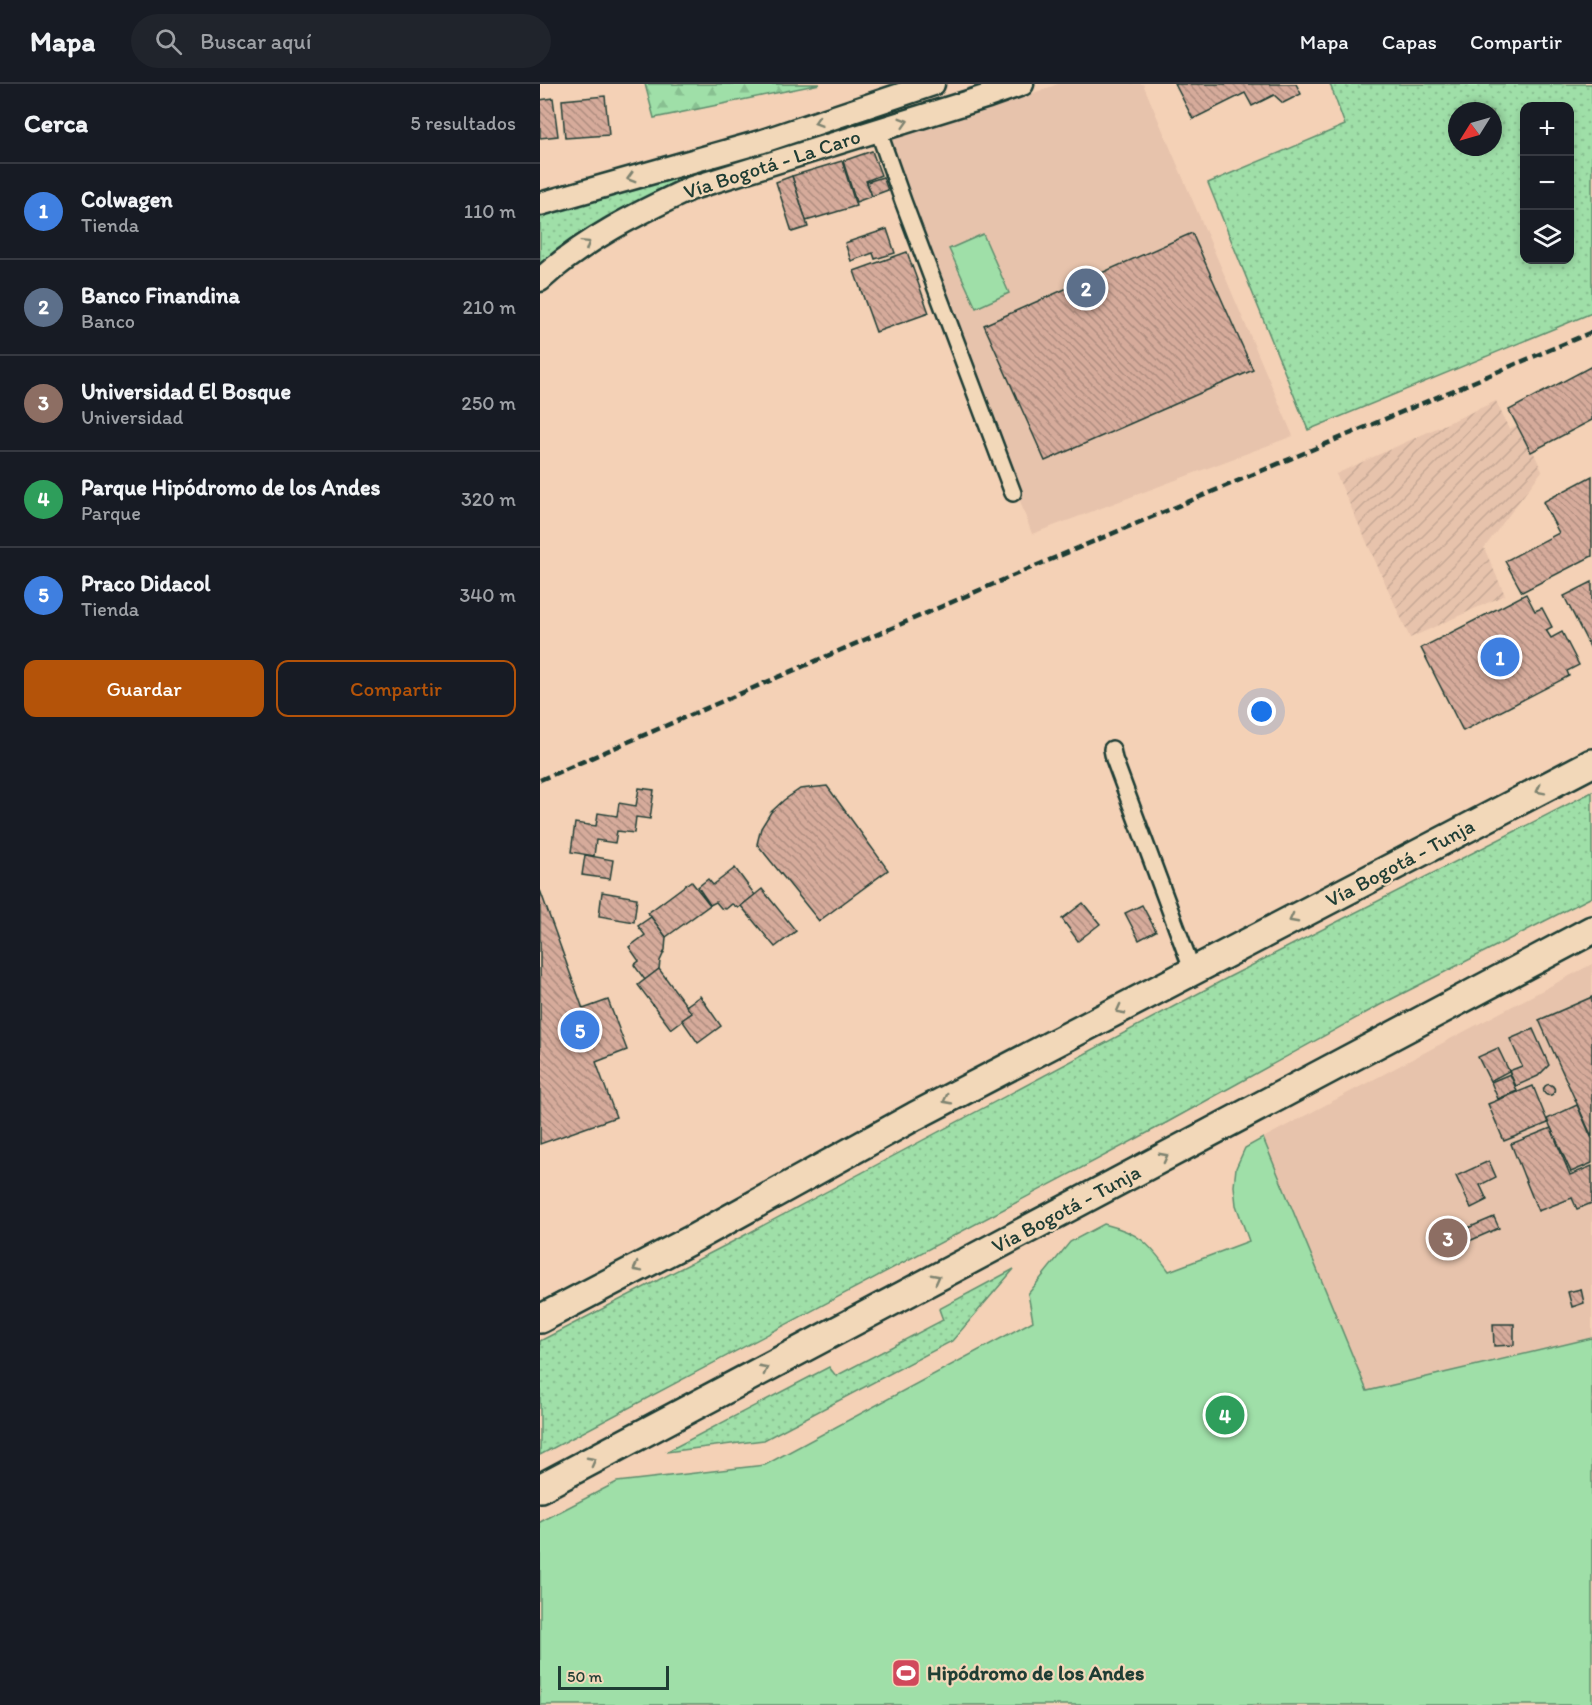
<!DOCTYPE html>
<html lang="es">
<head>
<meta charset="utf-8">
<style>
	body { margin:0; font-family:Itim,sans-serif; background:#20242c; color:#f1f3f6 }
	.controls { position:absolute; right:18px; top:18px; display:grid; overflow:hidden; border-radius:12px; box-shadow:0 3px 9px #0003 }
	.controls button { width:54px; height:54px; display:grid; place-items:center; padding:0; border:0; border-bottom:2px solid #363941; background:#171b24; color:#f1f3f6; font:30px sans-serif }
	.compass { position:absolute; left:908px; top:18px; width:54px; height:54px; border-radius:50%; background:#171b24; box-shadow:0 3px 9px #0003; rotate:233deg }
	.scale { position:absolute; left:18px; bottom:15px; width:111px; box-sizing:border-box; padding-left:6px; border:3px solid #1f3d34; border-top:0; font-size:16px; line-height:21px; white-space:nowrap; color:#1f3d34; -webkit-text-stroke:4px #f2d8b9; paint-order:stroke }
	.you { position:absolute; left:722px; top:628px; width:21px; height:21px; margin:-15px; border:4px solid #fff; border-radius:50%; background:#1a73e8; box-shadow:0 0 0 9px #1a73e833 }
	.badge { display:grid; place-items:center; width:39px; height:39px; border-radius:50%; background:#b45309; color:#fff; font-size:20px; font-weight:700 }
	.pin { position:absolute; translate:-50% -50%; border:3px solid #fff; box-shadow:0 2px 6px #0006 }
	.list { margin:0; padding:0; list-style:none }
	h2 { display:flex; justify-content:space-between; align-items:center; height:78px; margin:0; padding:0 24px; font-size:26px }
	h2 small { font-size:20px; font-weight:400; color:#9ea1a6 }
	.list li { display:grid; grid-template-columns:39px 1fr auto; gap:18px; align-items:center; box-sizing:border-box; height:96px; padding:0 24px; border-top:2px solid #363941 }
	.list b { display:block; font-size:22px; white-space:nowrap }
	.list p { margin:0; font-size:20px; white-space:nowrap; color:#9ea1a6 }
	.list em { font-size:20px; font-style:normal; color:#9ea1a6 }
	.actions { display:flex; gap:12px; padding:18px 24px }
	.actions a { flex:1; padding:14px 0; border:2px solid #b45309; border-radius:12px; text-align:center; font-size:21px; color:#b45309 }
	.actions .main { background:#b45309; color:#fff }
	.icon { flex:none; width:33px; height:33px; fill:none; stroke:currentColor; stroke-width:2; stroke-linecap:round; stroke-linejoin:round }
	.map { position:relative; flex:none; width:1052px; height:1621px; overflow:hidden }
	header { display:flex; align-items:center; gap:36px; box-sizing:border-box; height:84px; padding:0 30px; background:#171b24; border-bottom:2px solid #363941 }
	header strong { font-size:28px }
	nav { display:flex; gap:33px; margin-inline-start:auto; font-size:21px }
	.search { width:420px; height:54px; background:#20242c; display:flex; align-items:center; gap:15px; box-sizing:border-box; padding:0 21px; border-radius:33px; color:#9ea1a6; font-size:22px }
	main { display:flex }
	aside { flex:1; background:#171b24 }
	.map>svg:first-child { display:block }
	.built { fill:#e7c3ac }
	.industrial { fill:url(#industrial-furrows) }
	.grass { fill:url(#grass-dots); stroke:#5f8e6e; stroke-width:1.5; fill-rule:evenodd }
	.forest { fill:url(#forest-firs); stroke:#5f8e6e; stroke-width:1.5 }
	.green { fill:#9fdfa8; stroke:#5f8e6e; stroke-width:1.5 }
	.building { fill:url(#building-back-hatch); stroke:#1f3d34; stroke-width:1.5 }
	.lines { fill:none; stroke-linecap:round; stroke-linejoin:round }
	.street-casing { stroke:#1f3d34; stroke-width:20 }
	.primary-casing { stroke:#1f3d34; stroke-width:27 }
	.highway-casing { stroke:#1f3d34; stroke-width:32 }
	.street { stroke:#f2d8b9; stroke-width:15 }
	.primary { stroke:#f2d8b9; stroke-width:22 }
	.highway { stroke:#f2d8b9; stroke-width:27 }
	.rail { stroke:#1f3d34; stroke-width:4.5; stroke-dasharray:9 4.5; stroke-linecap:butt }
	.oneway { stroke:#7e8370 }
	.labels { text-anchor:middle; stroke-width:4.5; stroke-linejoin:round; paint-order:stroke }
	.street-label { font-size:21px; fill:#1f3d34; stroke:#f2d8b9 }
	.poi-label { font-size:21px; font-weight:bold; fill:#1f3d34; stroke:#f2d8b9; text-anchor:start }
</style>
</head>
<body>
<header>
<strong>Mapa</strong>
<div class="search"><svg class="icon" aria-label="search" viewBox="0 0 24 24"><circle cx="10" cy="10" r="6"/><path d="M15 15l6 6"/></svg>Buscar aquí</div>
<nav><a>Mapa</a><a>Capas</a><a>Compartir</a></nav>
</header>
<main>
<aside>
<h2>Cerca<small>5 resultados</small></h2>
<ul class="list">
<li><span class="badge" style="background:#3f7fe0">1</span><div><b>Colwagen</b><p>Tienda</p></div><em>110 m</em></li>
<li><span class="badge" style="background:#5c6f8a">2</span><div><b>Banco Finandina</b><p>Banco</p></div><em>210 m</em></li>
<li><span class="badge" style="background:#8d6e63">3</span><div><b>Universidad El Bosque</b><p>Universidad</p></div><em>250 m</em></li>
<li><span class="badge" style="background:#2e9e5b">4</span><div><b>Parque Hipódromo de los Andes</b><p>Parque</p></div><em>320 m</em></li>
<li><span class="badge" style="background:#3f7fe0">5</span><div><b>Praco Didacol</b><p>Tienda</p></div><em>340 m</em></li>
</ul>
<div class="actions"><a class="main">Guardar</a><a>Compartir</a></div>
</aside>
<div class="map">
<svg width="1052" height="1621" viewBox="0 0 1052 1621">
	<defs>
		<pattern id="industrial-furrows" width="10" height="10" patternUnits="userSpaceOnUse" patternTransform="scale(1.5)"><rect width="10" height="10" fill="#e7c3ac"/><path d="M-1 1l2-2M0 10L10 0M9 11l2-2" fill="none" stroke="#c6a895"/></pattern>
		<pattern id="grass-dots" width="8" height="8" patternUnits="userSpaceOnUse" patternTransform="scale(1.5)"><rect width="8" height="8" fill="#9fdfa8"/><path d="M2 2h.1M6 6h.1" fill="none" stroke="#88c091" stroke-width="1.8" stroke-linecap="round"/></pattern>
		<pattern id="forest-firs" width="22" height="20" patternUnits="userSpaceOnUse" patternTransform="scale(1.5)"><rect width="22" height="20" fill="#9fdfa8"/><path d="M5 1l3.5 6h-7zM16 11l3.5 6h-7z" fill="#88c091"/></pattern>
		<pattern id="building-back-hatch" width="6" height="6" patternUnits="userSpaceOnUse" patternTransform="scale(1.5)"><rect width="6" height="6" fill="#d6ab9b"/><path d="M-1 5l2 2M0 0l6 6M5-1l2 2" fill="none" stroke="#ad8c7f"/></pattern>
	</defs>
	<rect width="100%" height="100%" fill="#f4d1b6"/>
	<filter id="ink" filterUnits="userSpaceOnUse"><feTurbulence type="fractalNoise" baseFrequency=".0167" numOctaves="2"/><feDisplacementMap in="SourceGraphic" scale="12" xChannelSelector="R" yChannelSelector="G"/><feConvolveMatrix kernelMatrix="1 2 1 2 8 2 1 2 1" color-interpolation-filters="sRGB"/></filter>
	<g filter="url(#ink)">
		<g class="built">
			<polygon points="518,0 603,0 753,352 492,450 349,57 472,17"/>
			<polygon points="1052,880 1052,1254 827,1307 723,1054"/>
		</g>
		<polygon class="industrial" points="956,317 969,345 981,340 1002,387 944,464 965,511 870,554 796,390"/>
		<g class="grass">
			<path d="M790 0H1052V229L768 346 668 99 805 41ZM1030 22V176H984V22ZM917 27H953V63H917Z"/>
			<path d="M169 80C111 110 50 139 0 182V131Z"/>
			<polygon points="1052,708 1052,813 840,921 626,1039 0,1371 0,1257 192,1158 689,893"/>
			<polygon points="474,1185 412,1257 224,1356 126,1368 289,1283 296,1292 403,1236 399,1225"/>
		</g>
		<polygon class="forest" points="105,0 280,0 114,34"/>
		<g class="green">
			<polygon points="443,150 469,209 436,224 409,165"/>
			<path d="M723 1054 827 1307 1052 1254V1621H0V1438L77 1398 225 1381 493 1237 488 1210 530 1158 564 1140C599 1149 608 1158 629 1187L709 1157 696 1121 694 1102 696 1084 705 1064Z"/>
		</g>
		<g class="building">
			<polygon points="635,0 756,0 761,10 743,19 734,11 712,22 705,9 653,35"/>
			<polygon points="65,12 69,51 25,54 22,16"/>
			<polygon points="13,14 18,52 0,54 0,16"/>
			<polygon points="332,67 341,91 326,97 332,112 316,118 303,77"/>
			<polygon points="302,77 316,122 266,137 252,92"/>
			<polygon points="252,92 268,143 252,148 236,98"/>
			<polygon points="343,93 348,106 332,112 327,98"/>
			<polygon points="347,145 355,169 335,175 333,169 311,177 305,159"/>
			<polygon points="652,149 713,286 505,377 444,241"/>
			<polygon points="367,168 389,229 336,248 314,187"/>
			<polygon points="1052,282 1052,336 991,368 969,326"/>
			<polygon points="1052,392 1052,472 982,508 965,477 1019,449 1003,418"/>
			<polygon points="1052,498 1052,567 1024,512"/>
			<polygon points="986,510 995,527 1002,524 1012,543 1006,546 1011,554 1022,548 1039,581 1027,587 1029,592 923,647 881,564"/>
			<polygon points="287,702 348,786 279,837 217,760 221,744 231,728 244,716 260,705"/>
			<polygon points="99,704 114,706 110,735 96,733 94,749 77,747 75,759 56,756 54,772 31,768 35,739 56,742 58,729 77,732 79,719 96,722"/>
			<polygon points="45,771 73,776 70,795 42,791"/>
			<polygon points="195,784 215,811 198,824 192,820 186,825 181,824 176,818 170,821 158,803 168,795 173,801"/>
			<polygon points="151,797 170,821 126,853 108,829"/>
			<polygon points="222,805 256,847 235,863 201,822"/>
			<polygon points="0,806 43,925 68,916 87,966 56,978 76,1033 0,1060"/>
			<polygon points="62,808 97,814 94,838 59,832"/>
			<polygon points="543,819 560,840 538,857 522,835"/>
			<polygon points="602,821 616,847 599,856 585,829"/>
			<polygon points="111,833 126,853 125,866 120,877 119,885 105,896 94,881 99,877 89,863 105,851 98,842"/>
			<polygon points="119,885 152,929 131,945 98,901"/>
			<polygon points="160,912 181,942 158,959 142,936 152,929 146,922"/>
			<polygon points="1052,913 1052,1053 999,936"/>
			<polygon points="993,945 1009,981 998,992 976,1002 969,987 982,982 970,955"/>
			<polygon points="958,964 969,987 950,997 938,973"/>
			<polygon points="970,990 977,1007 958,1015 951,998"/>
			<circle cx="1009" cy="1006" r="5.5"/>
			<polygon points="993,1002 1008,1039 964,1057 948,1020"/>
			<polygon points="1037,1021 1052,1055 1052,1079 1031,1088 1007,1035"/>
			<polygon points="1011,1044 1030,1091 1052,1082 1052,1119 1037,1125 1032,1114 998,1127 971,1060"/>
			<polygon points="949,1077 956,1093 940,1101 947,1116 931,1124 916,1092"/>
			<polygon points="954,1133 959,1144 927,1158 923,1146"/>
			<polygon points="1041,1205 1044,1219 1032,1223 1028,1208"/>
			<polygon points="953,1240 974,1240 974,1261 954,1262"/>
		</g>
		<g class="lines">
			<g class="street-casing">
				<g id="street">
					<polyline points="338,46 363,117 473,409"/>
					<polyline points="572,665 574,675 653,888"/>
				</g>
			</g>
			<g class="primary-casing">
				<g id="primary">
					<polyline points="0,120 220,58 393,0"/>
					<path d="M0 196C45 155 98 129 152 104L448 12 482 0"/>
				</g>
			</g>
			<g class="highway-casing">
				<g id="highway">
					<polyline points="0,1235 149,1157 375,1032 1052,679"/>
					<polyline points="0,1404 1052,846"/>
				</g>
			</g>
			<use href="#street" class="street"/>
			<use href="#primary" class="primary"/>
			<use href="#highway" class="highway"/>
			<polyline class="rail" points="0,696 500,480 1052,248"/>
		</g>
		<defs><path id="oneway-chevron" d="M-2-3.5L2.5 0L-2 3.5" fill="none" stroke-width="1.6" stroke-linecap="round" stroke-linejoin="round" transform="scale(1.5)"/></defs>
		<g class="oneway">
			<use href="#oneway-chevron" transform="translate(278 38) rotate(162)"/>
			<use href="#oneway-chevron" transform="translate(364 38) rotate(-17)"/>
			<use href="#oneway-chevron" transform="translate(91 94) rotate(164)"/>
			<use href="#oneway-chevron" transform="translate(46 160) rotate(-32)"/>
			<use href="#oneway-chevron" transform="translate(1000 706) rotate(153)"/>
			<use href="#oneway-chevron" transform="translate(753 835) rotate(152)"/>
			<use href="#oneway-chevron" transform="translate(580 926) rotate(152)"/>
			<use href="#oneway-chevron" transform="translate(407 1016) rotate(153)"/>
			<use href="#oneway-chevron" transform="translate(624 1073) rotate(-28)"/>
			<use href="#oneway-chevron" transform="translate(97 1184) rotate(153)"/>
			<use href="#oneway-chevron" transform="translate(396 1194) rotate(-28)"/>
			<use href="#oneway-chevron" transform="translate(224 1285) rotate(-28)"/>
			<use href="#oneway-chevron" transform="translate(52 1377) rotate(-28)"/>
		</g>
	</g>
	<defs>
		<g id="stadium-square" transform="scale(1.5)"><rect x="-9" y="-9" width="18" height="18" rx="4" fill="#d1495b" stroke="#f2d8b9"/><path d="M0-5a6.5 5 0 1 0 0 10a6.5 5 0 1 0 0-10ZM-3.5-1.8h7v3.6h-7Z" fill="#fff"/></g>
	</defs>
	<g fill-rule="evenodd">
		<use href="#stadium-square" x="366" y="1589"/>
	</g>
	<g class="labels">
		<g class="street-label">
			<text transform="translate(232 80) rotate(-18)" y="7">Vía Bogotá - La Caro</text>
			<text transform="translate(860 779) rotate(-28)" y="7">Vía Bogotá - Tunja</text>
			<text transform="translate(526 1125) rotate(-28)" y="7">Vía Bogotá - Tunja</text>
		</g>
		<g class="poi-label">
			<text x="387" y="1596">Hipódromo de los Andes</text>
		</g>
	</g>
</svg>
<div class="controls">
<button>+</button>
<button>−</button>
<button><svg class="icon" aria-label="layers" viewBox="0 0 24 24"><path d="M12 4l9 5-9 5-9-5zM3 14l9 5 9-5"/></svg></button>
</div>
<svg class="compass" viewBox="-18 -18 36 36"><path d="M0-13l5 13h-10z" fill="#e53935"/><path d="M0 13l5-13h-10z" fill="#9ea1a6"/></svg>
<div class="scale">50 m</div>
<div class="you"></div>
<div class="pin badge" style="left:960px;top:573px;background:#3f7fe0">1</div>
<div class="pin badge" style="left:546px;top:204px;background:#5c6f8a">2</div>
<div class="pin badge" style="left:908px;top:1154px;background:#8d6e63">3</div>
<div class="pin badge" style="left:685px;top:1331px;background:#2e9e5b">4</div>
<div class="pin badge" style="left:40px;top:946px;background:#3f7fe0">5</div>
</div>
</main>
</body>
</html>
